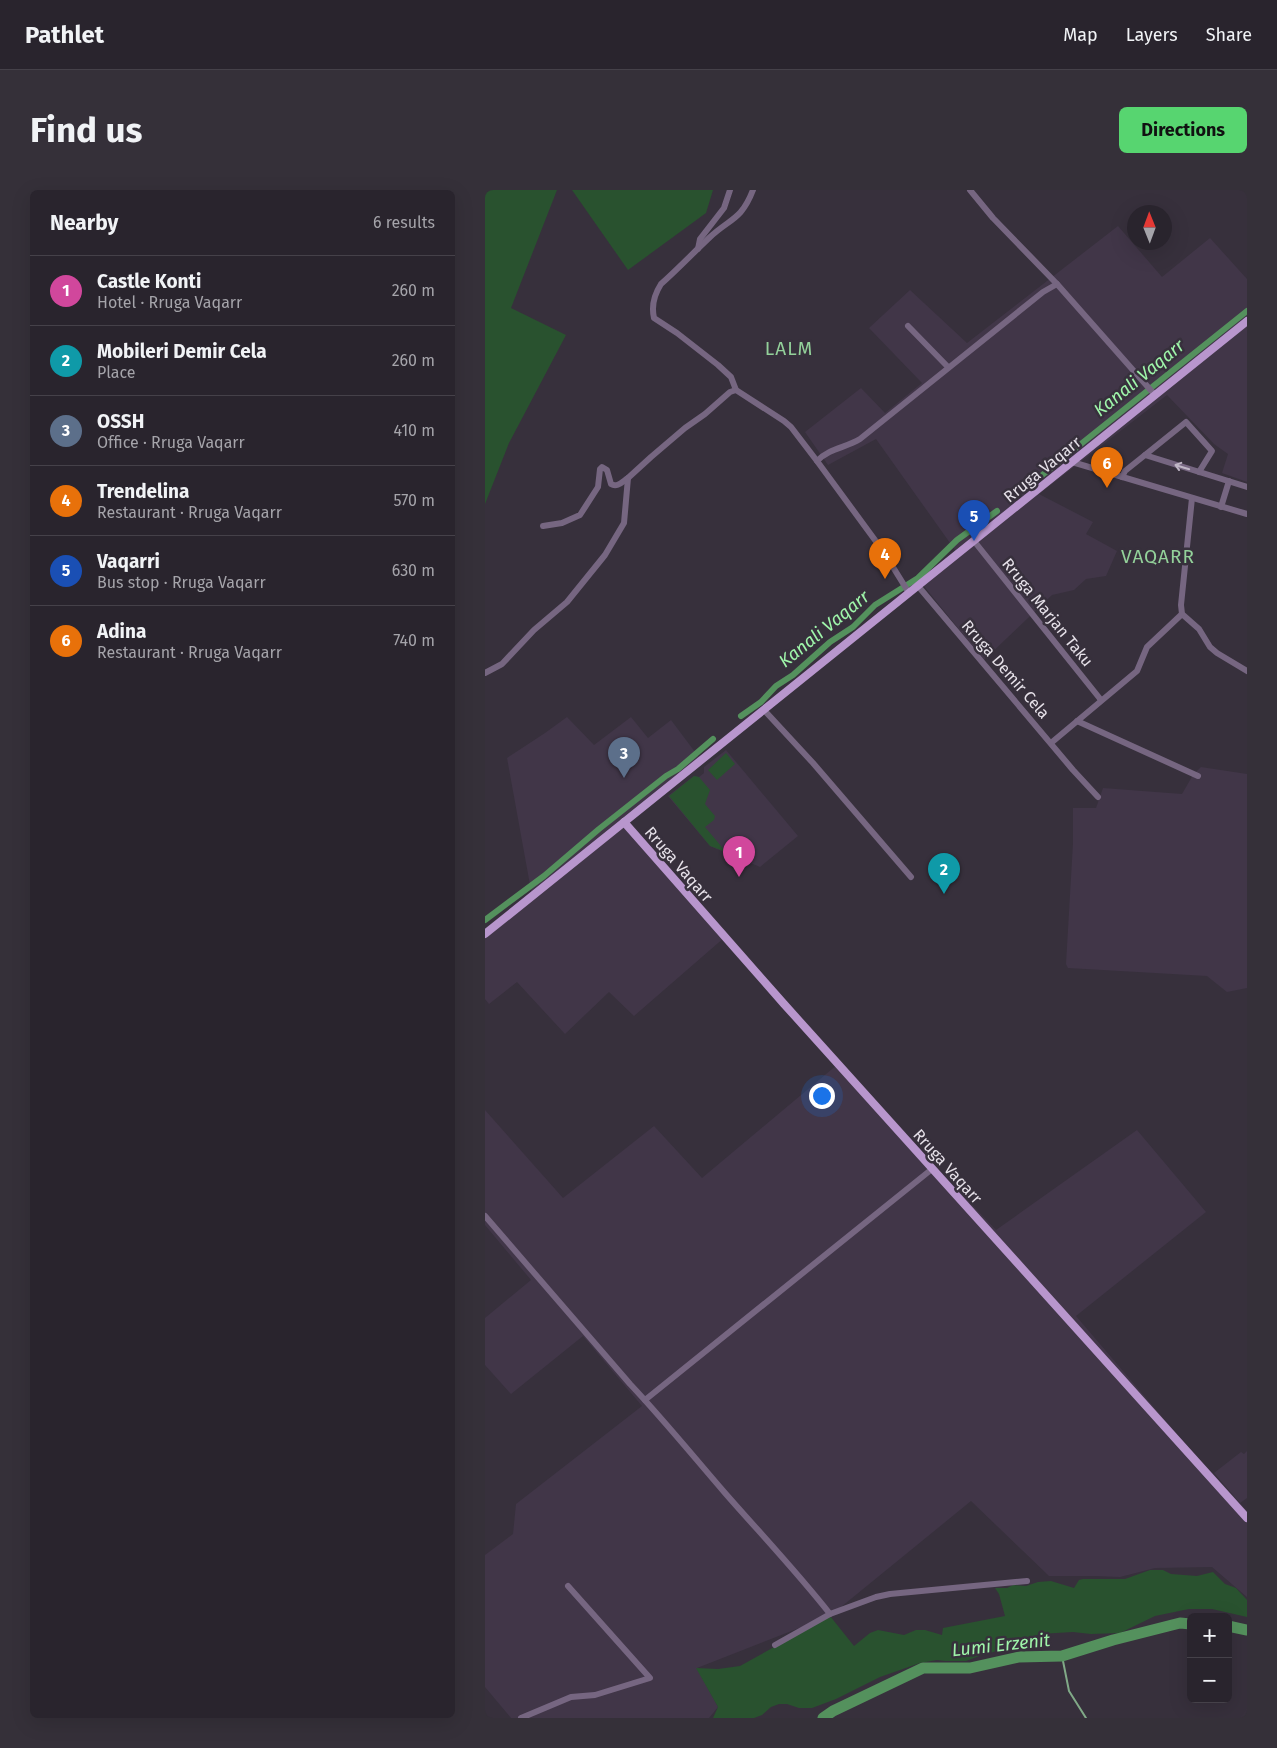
<!DOCTYPE html>
<html lang="en">
<head>
<meta charset="utf-8">
<style>
	body { margin:0; font-family:"Fira Sans",sans-serif; background:#353039; color:#f1f3f6 }
	.controls { position:absolute; right:15px; bottom:15px; display:grid; overflow:hidden; border-radius:8px; box-shadow:0 5px 20px #0002 }
	.controls button { width:45px; height:45px; display:grid; place-items:center; padding:0; border:0; border-bottom:1px solid #454149; background:#29242d; color:#f1f3f6; font:25px sans-serif }
	.compass { position:absolute; left:642px; top:15px; width:45px; height:45px; border-radius:50%; background:#29242d; box-shadow:0 5px 20px #0002; rotate:359deg }
	.you { position:absolute; left:336px; top:905px; width:18px; height:18px; margin:-12px; border:4px solid #fff; border-radius:50%; background:#1a73e8; box-shadow:0 0 0 8px #1a73e833 }
	.badge { display:grid; place-items:center; width:32px; height:32px; border-radius:50%; background:#57d570; color:#fff; font-size:16px; font-weight:700 }
	.pin { position:absolute; translate:-50% -41px; filter:drop-shadow(0 1px 2px #0008) }
	.pin::after { content:''; position:absolute; top:26px; width:18px; height:15px; background:inherit; clip-path:polygon(0 0,100% 0,50% 100%) }
	.list { margin:0; padding:0; list-style:none }
	h2 { display:flex; justify-content:space-between; align-items:center; height:65px; margin:0; padding:0 20px; font-size:21px }
	h2 small { font-size:16px; font-weight:400; color:#a5a4aa }
	.list li { display:grid; grid-template-columns:32px 1fr auto; gap:15px; align-items:center; box-sizing:border-box; height:70px; padding:0 20px; border-top:1px solid #454149 }
	.list b { display:block; font-size:19px; white-space:nowrap }
	.list p { margin:0; font-size:16px; white-space:nowrap; color:#a5a4aa }
	.list em { font-size:16px; font-style:normal; color:#a5a4aa }
	.map { position:relative; flex:none; width:762px; height:1528px; overflow:hidden; border-radius:8px }
	header { display:flex; align-items:center; gap:30px; box-sizing:border-box; height:70px; padding:0 25px; background:#29242d; border-bottom:1px solid #454149 }
	header strong { font-size:24px }
	nav { display:flex; gap:28px; margin-inline-start:auto; font-size:18px }
	.intro { display:flex; align-items:center; justify-content:space-between; box-sizing:border-box; height:120px; padding:0 30px }
	h1 { margin:0; font-size:35px }
	.button { padding:12px 22px; border-radius:8px; background:#57d570; color:#111; font-size:18px; font-weight:700 }
	main { display:flex; gap:30px; padding:0 30px }
	aside { flex:1; background:#29242d; border-radius:8px; box-shadow:0 5px 20px #0002 }
	.map>svg:first-child { display:block }
	.built { fill:#413648 }
	.green { fill:#29522f }
	.lines { fill:none; stroke-linecap:round; stroke-linejoin:round }
	.stream { stroke:#80a987; stroke-width:2 }
	.canal { stroke:#54915d; stroke-width:6 }
	.river { stroke:#54915d; stroke-width:11 }
	.minor { stroke:#766681; stroke-width:6 }
	.major { stroke:#b896cd; stroke-width:8 }
	.oneway { stroke:#bfb6c5 }
	.labels { text-anchor:middle; stroke-width:5; stroke-linejoin:round; paint-order:stroke }
	.street-label { font-size:16px; fill:#e6e1e9; stroke:#37303c }
	.water-label { font-size:18px; font-style:italic; fill:#9ff5aa; stroke:#37303c }
	.quarter-label { font-size:19px; letter-spacing:1px; fill:#93d19a; stroke:#37303c }
</style>
</head>
<body>
<header>
<strong>Pathlet</strong>
<nav><a>Map</a><a>Layers</a><a>Share</a></nav>
</header>
<div class="intro"><h1>Find us</h1><a class="button">Directions</a></div>
<main>
<aside>
<h2>Nearby<small>6 results</small></h2>
<ul class="list">
<li><span class="badge" style="background:#d1479c">1</span><div><b>Castle Konti</b><p>Hotel · Rruga Vaqarr</p></div><em>260 m</em></li>
<li><span class="badge" style="background:#0f9aa8">2</span><div><b>Mobileri Demir Cela</b><p>Place</p></div><em>260 m</em></li>
<li><span class="badge" style="background:#5c6f8a">3</span><div><b>OSSH</b><p>Office · Rruga Vaqarr</p></div><em>410 m</em></li>
<li><span class="badge" style="background:#e8710a">4</span><div><b>Trendelina</b><p>Restaurant · Rruga Vaqarr</p></div><em>570 m</em></li>
<li><span class="badge" style="background:#1a4fb4">5</span><div><b>Vaqarri</b><p>Bus stop · Rruga Vaqarr</p></div><em>630 m</em></li>
<li><span class="badge" style="background:#e8710a">6</span><div><b>Adina</b><p>Restaurant · Rruga Vaqarr</p></div><em>740 m</em></li>
</ul>
</aside>
<div class="map">
<svg width="762" height="1528" viewBox="0 0 762 1528">
	<rect width="100%" height="100%" fill="#37303c"/>
	<g class="built">
		<polygon points="633,36 677,87 725,48 762,89 762,292 737,283 743,264 729,254 682,205 554,304 608,332 601,344 632,361 621,386 601,389 589,400 567,405 499,470 438,395 470,360 391,249 343,275 320,242 376,198 400,223 437,193 384,138 425,100 482,153"/>
		<polygon points="82,527 109,555 146,527 163,548 186,530 216,570 139,632 240,747 149,826 124,802 80,844 32,792 4,814 0,809 0,744 47,706 22,568 60,543"/>
		<polygon points="241,560 313,646 275,677 225,656 183,606 209,586 214,587 219,583 219,577"/>
		<polygon points="716,577 762,584 762,798 742,802 722,786 583,778 581,774 588,653 588,618 611,618 618,598 697,604 708,585"/>
		<polygon points="353,874 511,1040 652,940 721,1022 591,1126 696,1249 762,1321 762,1407 727,1377 670,1378 635,1387 610,1386 564,1386 486,1311 345,1426 212,1478 233,1517 224,1528 26,1528 0,1497 0,1365 28,1344 31,1314 157,1216 98,1146 26,1204 0,1175 0,1128 46,1090 0,1035 0,920 78,1008 169,936 217,988"/>
		<polygon points="762,1261 762,1308 755,1313 729,1283 756,1262 759,1264"/>
	</g>
	<g class="green">
		<polygon points="0,0 72,0 26,118 81,145 24,253 0,314"/>
		<polygon points="87,0 228,0 221,23 143,80"/>
		<polygon points="241,563 250,574 232,590 223,580"/>
		<polygon points="209,586 214,587 225,600 220,614 230,626 229,630 220,637 241,662 225,656 184,606"/>
		<polygon points="665,1380 678,1380 686,1384 712,1386 728,1382 740,1394 751,1398 762,1410 762,1427 727,1419 704,1419 670,1426 635,1443 606,1444 588,1442 554,1444 535,1455 497,1465 481,1471 460,1471 452,1470 435,1473 395,1487 351,1509 327,1518 314,1518 302,1514 294,1514 286,1517 277,1525 269,1528 228,1528 233,1517 211,1478 233,1479 255,1476 345,1426 369,1456 385,1443 393,1440 419,1445 431,1440 440,1440 457,1445 458,1438 520,1426 514,1404 510,1398 522,1398 528,1395 541,1396 553,1392 566,1391 589,1398 594,1390 598,1389 640,1389"/>
	</g>
	<g class="lines">
		<polyline class="stream" points="577,1466 584,1501 601,1528"/>
		<g class="canal">
			<polyline points="541,298 762,121"/>
			<polyline points="256,526 276,512 291,496 308,485 345,452 368,437 390,415 433,388 472,350 512,321"/>
			<polyline points="0,730 59,686 114,639 181,586 193,579 228,549"/>
		</g>
		<g class="river">
			<polyline points="743,1436 762,1440"/>
			<polyline points="338,1528 348,1521 438,1478 485,1478 534,1467 577,1466 628,1450 695,1433 706,1434"/>
		</g>
		<g class="minor">
			<path d="M268 0C256 31 245 28 224 48 208 63 193 79 176 94 169 105 166 115 169 128L192 143 233 175 246 187 251 200 299 231 306 237 332 271 398 361 424 403"/>
			<polyline points="485,0 508,28 572,94 670,205"/>
			<polyline points="213,59 215,49 239,18 245,0"/>
			<polyline points="423,136 463,177"/>
			<polyline points="660,265 701,232 727,261 714,282"/>
			<path d="M332 271C345 258 360 258 375 249L558 102 572 94"/>
			<polyline points="587,272 762,324"/>
			<polyline points="637,287 640,281 660,265 762,297"/>
			<polyline points="707,308 696,415 697,424 714,439 725,457 732,463 762,481"/>
			<polyline points="736,317 744,291"/>
			<path d="M58 336 77 333 95 325 113 297 115 279 117 277 122 280 126 294C132 298 137 292 143 288"/>
			<polyline points="489,351 616,510"/>
			<polyline points="433,396 588,580 613,607"/>
			<polyline points="0,483 17,474 49,440 82,412 120,365 139,333 143,288 166,267 200,238 220,224 245,202 251,200"/>
			<polyline points="279,520 328,573 426,687"/>
			<polyline points="592,531 713,586"/>
			<polyline points="566,553 652,481 662,457 697,424"/>
			<path d="M0 1026 145 1194C178 1229 208 1266 240 1303 275 1343 312 1382 345 1424L290 1455"/>
			<polyline points="160,1210 447,979"/>
			<polyline points="345,1424 391,1407 405,1404 542,1391"/>
			<polyline points="36,1528 86,1507 110,1505 165,1488 83,1396"/>
		</g>
		<g class="major">
			<polyline points="139,632 299,814 762,1328"/>
			<polyline points="0,744 762,131"/>
		</g>
	</g>
	<defs><path id="oneway-shaft" d="M-6 0H5M1.5-3L5.5 0L1.5 3" fill="none" stroke-width="1.6" stroke-linecap="round" stroke-linejoin="round" transform="scale(1.25)"/></defs>
	<use class="oneway" href="#oneway-shaft" transform="translate(697 277) rotate(-163)"/>
	<g class="labels">
		<g class="street-label">
			<text transform="translate(557 279) rotate(-39)" y="6">Rruga Vaqarr</text>
			<text transform="translate(563 422) rotate(51)" y="6">Rruga Marjan Taku</text>
			<text transform="translate(521 479) rotate(49)" y="6">Rruga Demir Cela</text>
			<text transform="translate(194 674) rotate(49)" y="6">Rruga Vaqarr</text>
			<text transform="translate(463 976) rotate(48)" y="6">Rruga Vaqarr</text>
		</g>
		<g class="water-label">
			<text transform="translate(654 188) rotate(-39)" y="6">Kanali Vaqarr</text>
			<text transform="translate(339 439) rotate(-39)" y="6">Kanali Vaqarr</text>
			<text transform="translate(516 1455) rotate(-6)" y="6">Lumi Erzenit</text>
		</g>
		<g class="quarter-label">
			<text x="304" y="165">LALM</text>
			<text x="673" y="373">VAQARR</text>
		</g>
	</g>
</svg>
<div class="controls">
<button>+</button>
<button>−</button>
</div>
<svg class="compass" viewBox="-18 -18 36 36"><path d="M0-13l5 13h-10z" fill="#e53935"/><path d="M0 13l5-13h-10z" fill="#a5a4aa"/></svg>
<div class="you"></div>
<div class="pin badge" style="left:254px;top:687px;background:#d1479c">1</div>
<div class="pin badge" style="left:459px;top:704px;background:#0f9aa8">2</div>
<div class="pin badge" style="left:139px;top:588px;background:#5c6f8a">3</div>
<div class="pin badge" style="left:400px;top:389px;background:#e8710a">4</div>
<div class="pin badge" style="left:489px;top:351px;background:#1a4fb4">5</div>
<div class="pin badge" style="left:622px;top:298px;background:#e8710a">6</div>
</div>
</main>
</body>
</html>
